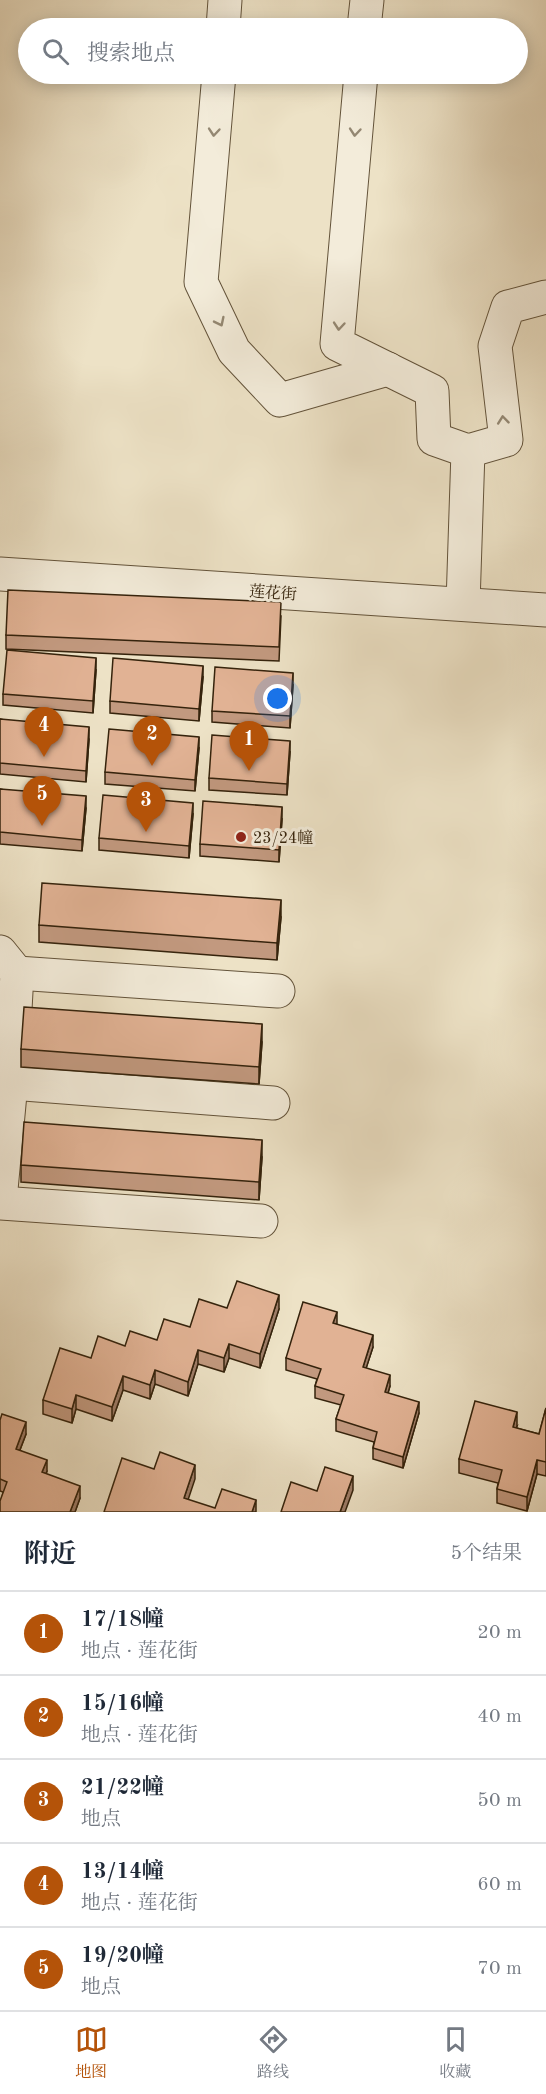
<!DOCTYPE html>
<html lang="zh">
<head>
<meta charset="utf-8">
<style>
	body { margin:0; font-family:"Old Standard TT","Noto Serif SC",serif; background:#f2f2f3; color:#1f2937 }
	.you { position:absolute; left:278px; top:699px; width:21px; height:21px; margin:-15px; border:4px solid #fff; border-radius:50%; background:#1a73e8; box-shadow:0 0 0 9px #1a73e833 }
	.badge { display:grid; place-items:center; width:39px; height:39px; border-radius:50%; background:#b45309; color:#fff; font-size:20px; font-weight:700 }
	.pin { position:absolute; translate:-50% -50px; filter:drop-shadow(0 2px 3px #0008) }
	.pin::after { content:''; position:absolute; top:32px; width:21px; height:18px; background:inherit; clip-path:polygon(0 0,100% 0,50% 100%) }
	.list { margin:0; padding:0; list-style:none }
	h2 { display:flex; justify-content:space-between; align-items:center; height:78px; margin:0; padding:0 24px; font-size:26px }
	h2 small { font-size:20px; font-weight:400; color:#747a83 }
	.list li { display:grid; grid-template-columns:39px 1fr auto; gap:18px; align-items:center; box-sizing:border-box; height:84px; padding:0 24px; border-top:2px solid #e0e1e3 }
	.list b { display:block; font-size:22px; white-space:nowrap }
	.list p { margin:0; font-size:20px; white-space:nowrap; color:#747a83 }
	.list em { font-size:20px; font-style:normal; color:#747a83 }
	.icon { flex:none; width:33px; height:33px; fill:none; stroke:currentColor; stroke-width:2; stroke-linecap:round; stroke-linejoin:round }
	.map { position:relative; flex:none; width:546px; height:1512px; overflow:hidden }
	.search { position:absolute; background:#fff; box-shadow:0 3px 15px #0003; left:18px; right:18px; top:18px; height:66px; display:flex; align-items:center; gap:15px; box-sizing:border-box; padding:0 21px; border-radius:33px; color:#747a83; font-size:22px }
	.sheet { height:498px; background:#fff }
	nav { display:flex; justify-content:space-around; align-items:center; box-sizing:border-box; height:84px; border-top:2px solid #e0e1e3; background:#fff; font-size:16px; color:#747a83 }
	nav a { display:grid; justify-items:center; gap:3px }
	nav .on { color:#b45309 }
	.map>svg:first-child { display:block }
	.lines { fill:none; stroke-linecap:round; stroke-linejoin:round }
	.minor-casing { stroke:#63533a; stroke-width:35 }
	.minor { stroke:#f3ecda; stroke-width:33 }
	.wall { fill:#c2997f; stroke:#35230c; stroke-width:1.5 }
	.shaded-wall { fill:#9e7d68; stroke:#35230c; stroke-width:1.5 }
	.building { fill:#e1b294; stroke:#35230c; stroke-width:1.5 }
	.oneway { stroke:#948873 }
	.poi-dot { fill:#8f2418; stroke:#f3ecda; stroke-width:2 }
	.labels { text-anchor:middle; stroke-width:6; stroke-linejoin:round; paint-order:stroke }
	.street-label { font-size:16px; fill:#35230c; stroke:#f3ecda }
	.poi-label { font-size:16px; fill:#35230c; stroke:#f3ecda; text-anchor:start }
</style>
</head>
<body>
<div class="map">
<svg width="546" height="1512" viewBox="0 0 546 1512">
	<rect width="100%" height="100%" fill="#ede2c6"/>
	<filter id="stains"><feTurbulence type="fractalNoise" baseFrequency=".00333" numOctaves="4"/><feColorMatrix values="0 0 0 0 .2 0 0 0 0 .09 0 0 0 0 .02 0 0 0 .5 -.17"/></filter>
	<radialGradient id="worn" r=".72"><stop offset=".6" stop-color="#630" stop-opacity="0"/><stop offset="1" stop-color="#630" stop-opacity=".3"/></radialGradient>
	<g class="lines">
		<g class="minor-casing">
			<g id="minor">
				<polyline points="223,28 225,0"/>
				<polyline points="364,28 367,0"/>
				<polyline points="219,74 201,282 234,351 280,400 388,369"/>
				<polyline points="361,74 337,344 432,391 434,439 468,451 506,440 495,346 508,307 546,297"/>
				<polyline points="0,574 546,610"/>
				<polyline points="463,604 468,451"/>
				<polyline points="0,952 17,973 11,1083 0,1200"/>
				<polyline points="17,973 278,991"/>
				<polyline points="11,1083 273,1103"/>
				<polyline points="0,1203 261,1221"/>
			</g>
		</g>
		<use href="#minor" class="minor"/>
	</g>
	<g class="wall">
		<polygon points="281,616 279,661 6,649 6,635"/>
		<polygon points="96,670 93,713 3,705 3,694"/>
		<polygon points="203,677 199,721 110,713 110,701"/>
		<polygon points="293,685 290,728 212,722 212,711"/>
		<polygon points="0,719 89,739 86,782 0,774"/>
		<polygon points="199,748 195,791 105,784 105,772"/>
		<polygon points="290,752 287,795 209,790 209,778"/>
		<polygon points="0,789 86,808 82,851 0,844"/>
		<polygon points="193,814 189,858 99,850 99,838"/>
		<polygon points="282,819 279,862 200,856 200,844"/>
		<polygon points="281,917 277,960 39,942 39,925"/>
		<polygon points="262,1042 259,1084 21,1067 21,1049"/>
		<polygon points="262,1157 259,1200 21,1182 21,1165"/>
		<polygon points="227,1308 279,1309 260,1368 229,1358 224,1372 198,1364 188,1396 155,1384 150,1399 123,1390 112,1421 76,1409 72,1423 43,1414 43,1400 91,1358 125,1346 157,1340 190,1327"/>
		<polygon points="337,1323 336,1324 373,1347 366,1368 390,1386 388,1393 419,1413 403,1468 373,1459 373,1448 374,1442 336,1431 336,1419 341,1405 315,1398 315,1386 317,1379 286,1370 286,1358"/>
		<polygon points="546,1408 546,1476 537,1474 527,1511 497,1503 497,1489 498,1483 459,1473 459,1459 517,1426 516,1428 539,1434"/>
		<polygon points="0,1420 26,1434 20,1450 47,1471 46,1474 80,1498 75,1512 0,1512 3,1492 0,1491"/>
	</g>
	<g class="shaded-wall">
		<polygon points="96,658 96,670 93,713 93,701"/>
		<polygon points="203,666 203,677 199,721 199,709"/>
		<polygon points="293,673 293,685 290,728 290,716"/>
		<polygon points="89,727 89,739 86,782 86,771"/>
		<polygon points="199,737 199,748 195,791 195,780"/>
		<polygon points="290,741 290,752 287,795 287,784"/>
		<polygon points="86,796 86,808 82,851 82,840"/>
		<polygon points="193,803 193,814 189,858 189,846"/>
		<polygon points="282,807 282,819 279,862 279,850"/>
		<polygon points="281,900 281,917 277,960 277,943"/>
		<polygon points="262,1024 262,1042 259,1084 259,1067"/>
		<polygon points="262,1140 262,1157 259,1200 259,1182"/>
		<polygon points="279,1295 279,1309 260,1368 260,1354"/>
		<polygon points="337,1312 337,1323 333,1335 333,1323"/>
		<polygon points="373,1335 373,1347 363,1378 363,1367"/>
		<polygon points="229,1344 229,1358 224,1372 224,1358"/>
		<polygon points="198,1350 198,1364 188,1396 188,1382"/>
		<polygon points="155,1370 155,1384 150,1399 150,1385"/>
		<polygon points="390,1375 390,1386 385,1403 385,1392"/>
		<polygon points="123,1376 123,1390 112,1421 112,1407"/>
		<polygon points="76,1395 76,1409 72,1423 72,1409"/>
		<polygon points="419,1402 419,1413 403,1468 403,1457"/>
		<polygon points="517,1412 517,1426 513,1441 513,1427"/>
		<polygon points="26,1422 26,1434 16,1460 16,1449"/>
		<polygon points="47,1460 47,1471 42,1484 42,1472"/>
		<polygon points="537,1460 537,1474 527,1511 527,1497"/>
		<polygon points="195,1465 195,1479 184,1512 184,1498"/>
		<polygon points="353,1476 353,1490 345,1512 340,1512"/>
		<polygon points="80,1486 80,1498 75,1512 70,1512"/>
		<polygon points="256,1500 256,1512 252,1512"/>
	</g>
	<g class="building">
		<polygon points="8,590 281,602 279,647 6,635"/>
		<polygon points="7,650 96,658 93,701 3,694"/>
		<polygon points="113,658 203,666 199,709 110,701"/>
		<polygon points="215,667 293,673 290,716 212,711"/>
		<polygon points="0,719 89,727 86,771 0,763"/>
		<polygon points="109,729 199,737 195,780 105,772"/>
		<polygon points="212,735 290,741 287,784 209,778"/>
		<polygon points="0,789 86,796 82,840 0,832"/>
		<polygon points="103,795 193,803 189,846 99,838"/>
		<polygon points="203,801 282,807 279,850 200,844"/>
		<polygon points="42,883 281,900 277,943 39,925"/>
		<polygon points="24,1007 262,1024 259,1067 21,1049"/>
		<polygon points="24,1122 262,1140 259,1182 21,1165"/>
		<polygon points="237,1281 279,1295 260,1354 229,1344 224,1358 198,1350 188,1382 155,1370 150,1385 123,1376 112,1407 76,1395 72,1409 43,1400 60,1348 91,1358 98,1336 125,1346 130,1331 157,1340 164,1319 190,1327 199,1299 227,1308"/>
		<polygon points="303,1302 337,1312 333,1323 373,1335 363,1367 390,1375 385,1392 419,1402 403,1457 373,1448 377,1432 336,1419 344,1395 315,1386 321,1369 286,1358"/>
		<polygon points="475,1401 517,1412 513,1427 539,1434 546,1408 546,1462 537,1460 527,1497 497,1489 502,1470 459,1459"/>
		<polygon points="2,1414 26,1422 16,1449 47,1460 42,1472 80,1486 70,1512 0,1512 0,1501 7,1482 0,1479 0,1420"/>
		<polygon points="160,1452 195,1465 184,1498 215,1508 222,1489 256,1500 252,1512 104,1512 122,1458 154,1469"/>
		<polygon points="325,1467 353,1476 340,1512 281,1512 291,1482 317,1491"/>
	</g>
	<defs><path id="oneway-chevron" d="M-2-3.5L2.5 0L-2 3.5" fill="none" stroke-width="1.6" stroke-linecap="round" stroke-linejoin="round" transform="scale(1.5)"/></defs>
	<g class="oneway">
		<use href="#oneway-chevron" transform="translate(214 132) rotate(95)"/>
		<use href="#oneway-chevron" transform="translate(355 132) rotate(95)"/>
		<use href="#oneway-chevron" transform="translate(220 322) rotate(64)"/>
		<use href="#oneway-chevron" transform="translate(339 326) rotate(95)"/>
		<use href="#oneway-chevron" transform="translate(503 420) rotate(-96)"/>
	</g>
	<circle class="poi-dot" cx="241" cy="837" r="6"/>
	<g class="labels">
		<g class="street-label">
			<text transform="translate(273 592) rotate(4)" y="6">莲花街</text>
		</g>
		<g class="poi-label">
			<text x="253" y="843">23/24幢</text>
		</g>
	</g>
	<rect width="100%" height="100%" filter="url(#stains)"/>
	<rect width="100%" height="100%" fill="url(#worn)"/>
</svg>
<div class="you"></div>
<div class="pin badge" style="left:249px;top:771px">1</div>
<div class="pin badge" style="left:152px;top:766px">2</div>
<div class="pin badge" style="left:146px;top:832px">3</div>
<div class="pin badge" style="left:44px;top:757px">4</div>
<div class="pin badge" style="left:42px;top:826px">5</div>
<div class="search"><svg class="icon" aria-label="search" viewBox="0 0 24 24"><circle cx="10" cy="10" r="6"/><path d="M15 15l6 6"/></svg>搜索地点</div>
</div>
<section class="sheet">
<h2>附近<small>5个结果</small></h2>
<ul class="list">
<li><span class="badge">1</span><div><b>17/18幢</b><p>地点 · 莲花街</p></div><em>20 m</em></li>
<li><span class="badge">2</span><div><b>15/16幢</b><p>地点 · 莲花街</p></div><em>40 m</em></li>
<li><span class="badge">3</span><div><b>21/22幢</b><p>地点</p></div><em>50 m</em></li>
<li><span class="badge">4</span><div><b>13/14幢</b><p>地点 · 莲花街</p></div><em>60 m</em></li>
<li><span class="badge">5</span><div><b>19/20幢</b><p>地点</p></div><em>70 m</em></li>
</ul>
</section>
<nav>
<a class="on"><svg class="icon" aria-label="map" viewBox="0 0 24 24"><path d="M3 6l6-2 6 2 6-2v14l-6 2-6-2-6 2zM9 4v14M15 6v14"/></svg>地图</a>
<a><svg class="icon" aria-label="directions" viewBox="0 0 24 24"><path d="M12 3l9 9-9 9-9-9zM9 14v-3h6M13 9l2 2-2 2"/></svg>路线</a>
<a><svg class="icon" aria-label="saved" viewBox="0 0 24 24"><path d="M7 4h10v16l-5-4-5 4z"/></svg>收藏</a>
</nav>
</body>
</html>
